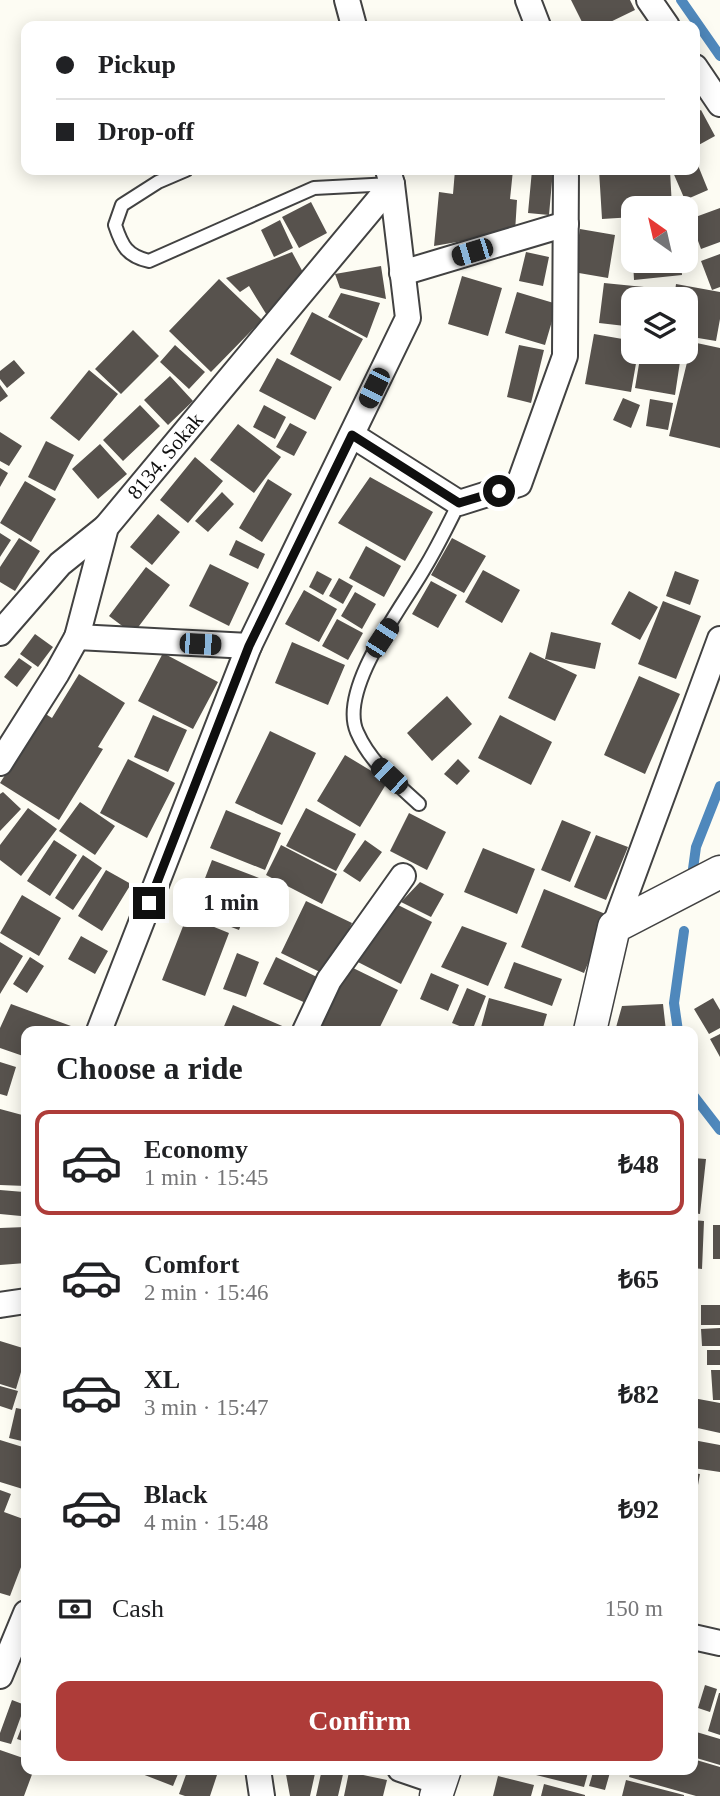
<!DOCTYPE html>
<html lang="en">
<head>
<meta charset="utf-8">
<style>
	body { margin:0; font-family:Georgia,serif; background:#f2f2f2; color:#202124; height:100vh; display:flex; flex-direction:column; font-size:26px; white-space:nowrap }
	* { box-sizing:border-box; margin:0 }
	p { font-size:23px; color:#757577 }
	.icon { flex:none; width:38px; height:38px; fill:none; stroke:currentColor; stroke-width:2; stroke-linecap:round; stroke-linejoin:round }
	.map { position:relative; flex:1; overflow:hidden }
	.panel { position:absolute; left:21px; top:1026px; width:677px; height:749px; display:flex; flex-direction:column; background:#fff; border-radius:14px; box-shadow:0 4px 18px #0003 }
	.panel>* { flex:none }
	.hud { position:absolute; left:21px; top:21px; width:679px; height:154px; border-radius:14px; box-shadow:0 4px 18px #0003; display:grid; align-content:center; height:154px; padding:0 35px; background:#fff }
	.needle { width:46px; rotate:326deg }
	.controls { position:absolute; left:621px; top:196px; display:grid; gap:14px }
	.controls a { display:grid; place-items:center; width:77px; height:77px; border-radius:14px; background:#fff; box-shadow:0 4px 18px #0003; font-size:35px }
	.end { position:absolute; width:32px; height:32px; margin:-16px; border:9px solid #0f0f0f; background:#fff; box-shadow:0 0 0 4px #fff }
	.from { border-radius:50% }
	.bubble { position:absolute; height:49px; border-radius:14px; background:#fff; box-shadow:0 4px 18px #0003; font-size:23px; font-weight:700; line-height:49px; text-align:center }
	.car { position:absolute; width:21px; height:42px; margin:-21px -10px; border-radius:9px; box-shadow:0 0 5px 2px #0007; background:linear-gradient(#222 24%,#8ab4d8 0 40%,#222 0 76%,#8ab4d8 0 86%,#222 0) }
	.hud b { display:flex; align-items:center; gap:24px; height:66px; font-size:26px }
	.hud b+b { border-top:2px solid #e0e0e0 }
	.hud i { width:18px; height:18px; background:#202124 }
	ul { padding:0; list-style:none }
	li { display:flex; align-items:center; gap:21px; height:105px; margin:0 14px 10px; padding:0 21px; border:4px solid transparent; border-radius:14px }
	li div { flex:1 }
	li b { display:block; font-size:26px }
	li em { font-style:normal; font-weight:700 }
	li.on { border-color:#ae3c39 }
	li>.icon { width:63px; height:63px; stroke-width:1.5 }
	h2 { padding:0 35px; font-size:32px; line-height:84px }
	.pay { display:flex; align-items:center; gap:18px; height:77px; padding:0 35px; font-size:26px }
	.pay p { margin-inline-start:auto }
	.action { display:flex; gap:14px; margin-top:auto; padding:14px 35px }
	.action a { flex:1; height:80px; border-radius:14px; background:#ae3c39; color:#fff; font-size:28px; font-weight:700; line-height:80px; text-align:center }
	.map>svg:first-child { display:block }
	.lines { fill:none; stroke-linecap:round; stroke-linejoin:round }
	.stream { stroke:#4f88bc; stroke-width:10 }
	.building { fill:#57524d }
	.service-casing { stroke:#424242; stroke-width:16 }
	.minor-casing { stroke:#424242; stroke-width:28 }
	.tertiary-casing { stroke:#424242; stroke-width:35 }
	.service { stroke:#fff; stroke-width:12 }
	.minor { stroke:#fff; stroke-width:24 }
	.tertiary { stroke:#fff; stroke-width:32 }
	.route { stroke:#0f0f0f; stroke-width:9 }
	.labels { text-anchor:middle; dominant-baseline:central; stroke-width:7; stroke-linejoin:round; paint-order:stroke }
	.street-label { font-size:21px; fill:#0f0f0f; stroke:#fff }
</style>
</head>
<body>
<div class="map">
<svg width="720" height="1796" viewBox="0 0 720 1796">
	<rect width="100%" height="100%" fill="#fdfcf3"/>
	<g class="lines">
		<path class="stream" d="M681,0L720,56
			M693,869L696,847L720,786
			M678,1031L674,1003L684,931
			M693,1095L720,1130"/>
	</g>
	<path class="building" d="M571,0H630L635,10L602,26H584Z
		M701,110L715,136L695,147V113Z
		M695,158L708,190L685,200L672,170H695Z
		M455,170H513L510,199L517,200L515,232L434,246L439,192L453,194Z
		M532,170H553L549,215L528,213Z
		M599,170H670L672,208H634V217L602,219Z
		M311,202L327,233L299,248L282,217Z
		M720,208V242L701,249L690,219Z
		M280,220L293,248L274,257L261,230Z
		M580,229L615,235L608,278L573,272Z
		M292,252L305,276L268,317L249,286L240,292L226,278Z
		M526,252L549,257L543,286L519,281Z
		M720,254V287L712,290L701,261Z
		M633,261H681L682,275L634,280Z
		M381,266L386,299L340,288L335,274Z
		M462,276L502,288L488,336L448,324Z
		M219,279L262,320L211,372L169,331Z
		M604,283L664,289L663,299H634V327L599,323Z
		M676,284L720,292V319L716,341L686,336V299H674Z
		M517,292L557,304L545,345L505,333Z
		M341,293L380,303L367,338L328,317Z
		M312,312L363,339L340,381L290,354Z
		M133,330L159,356L121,394L95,369Z
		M594,334L634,341V352H638L631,392L585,384Z
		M692,342L720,348V448L669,436Z
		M175,345L205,372L189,389L160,362Z
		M519,345L544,350L531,403L507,397Z
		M641,352H658L681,355L675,395L635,388Z
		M277,358L332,387L315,420L259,391Z
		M14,360L25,373L7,388L0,379V371Z
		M89,370L118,394L79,441L50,418Z
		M170,376L193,401L168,425L144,400Z
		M0,385L8,396L0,402Z
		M623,398L640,405L631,428L613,420Z
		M650,399L673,403L668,430L646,426Z
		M140,405L160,426L123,461L103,440Z
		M264,405L286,417L275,439L253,427Z
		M290,423L307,432L294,456L276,447Z
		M238,424L281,457L254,493L210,460Z
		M0,432L22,446L9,466L0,461Z
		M46,441L74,455L55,491L28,477Z
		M100,444L127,474L98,499L72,469Z
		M195,457L223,481L188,523L160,500Z
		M0,468L8,473L0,487Z
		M370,477L433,512L405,561L338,523Z
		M268,479L292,494L262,542L239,528Z
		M25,481L56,499L31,542L0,523Z
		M222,492L234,504L208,532L195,521Z
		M158,514L180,532L152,565L130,547Z
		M0,533L11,540L0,557Z
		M19,538L40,551L15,591L0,582V567Z
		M452,538L486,556L464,593L431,575Z
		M236,540L265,554L258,569L229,555Z
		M366,546L401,566L384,597L349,578Z
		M210,564L249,583L229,626L189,606Z
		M146,567L170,585L133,634L109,616Z
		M483,570L520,590L502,623L465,602Z
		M317,571L332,579L323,595L309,587Z
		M675,571L699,580L690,605L666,596Z
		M339,578L353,586L343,604L329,596Z
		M431,581L457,595L438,628L412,614Z
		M304,590L337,609L319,642L285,624Z
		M629,591L658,607L640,640L611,624Z
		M355,592L376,604L362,629L341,616Z
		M663,601L701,616L676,679L638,664Z
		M337,619L363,633L348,660L322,646Z
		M551,632L601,643L595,669L545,659Z
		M35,634L53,647L38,667L20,654Z
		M292,642L345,665L328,705L275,683Z
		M530,652L577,675L555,721L508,698Z
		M163,653L218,682L193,729L138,701Z
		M19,658L32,667L17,687L4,677Z
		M79,674L125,703L98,747L103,749L59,820L0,783L44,713L52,718Z
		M639,676L680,694L645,774L604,755Z
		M447,696L472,724L432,761L407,733Z
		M153,715L187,730L168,772L134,757Z
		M500,715L552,742L531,785L478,758Z
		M270,731L316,753L282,825L235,803Z
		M345,755L388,781L360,827L317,801Z
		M128,759L175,783L147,838L100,813Z
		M458,759L470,771L457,785L444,774Z
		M3,792L21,809L0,831V794Z
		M80,802L115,826L95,855L59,831Z
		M28,808L57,829L21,876L0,860V845Z
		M306,808L356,834L336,871L286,846Z
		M226,810L281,833L265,870L210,848Z
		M409,813L446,832L427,870L390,851Z
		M562,820L591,832L570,882L541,870Z
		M596,835L628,847L606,900L574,887Z
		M54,840L77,855L50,896L27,881Z
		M365,840L382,852L360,882L343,871Z
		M281,845L337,874L322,904L266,875Z
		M483,848L535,869L517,914L464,892Z
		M83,855L102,868L73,910L55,898Z
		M212,860L259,878L239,930L192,912Z
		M106,870L131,884L102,931L78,916Z
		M420,882L444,894L431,917L401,902Z
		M544,889L608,915L584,973L521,947Z
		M22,895L61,918L39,956L0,933Z
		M306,901L352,923L326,975L281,953Z
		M398,905L432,922L401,984L352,959Z
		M187,916L229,933L205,996L162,980Z
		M462,926L507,943L488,986L441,967Z
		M81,936L108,951L95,974L68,959Z
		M0,942L23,956L0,994Z
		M237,953L259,962L246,997L223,989Z
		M30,957L44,966L27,993L13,984Z
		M276,957L321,979L308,1004L263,984Z
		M514,962L562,979L552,1006L504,988Z
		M351,967L398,990L378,1031H314Z
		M431,973L459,985L448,1011L420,999Z
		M467,988L486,996L472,1031L452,1023Z
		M489,998L547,1014L542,1031H480Z
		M713,998L720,1010V1028L709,1034L694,1009Z
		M11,1004L71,1026L68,1031H26V1057L0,1048V1028Z
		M663,1004L666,1031H615L622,1006Z
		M233,1005L294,1031H222Z
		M720,1034V1057L710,1039Z
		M0,1062L16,1067L7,1096L0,1094Z
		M0,1109L26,1116V1186L0,1185Z
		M693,1158L706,1159L700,1214L693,1213Z
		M0,1190L24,1192L21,1216L0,1214Z
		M693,1220L704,1221L702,1269L693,1268Z
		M713,1225H720V1259H713Z
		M26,1227V1263L0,1265V1228Z
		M701,1305H720V1325H701Z
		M720,1328V1346H702L701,1329Z
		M0,1341L26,1349V1355L16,1389L0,1384Z
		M707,1350H720V1365H707Z
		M25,1370H26V1387L21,1385Z
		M711,1370H720V1400H713Z
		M0,1386L18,1391L12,1410L0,1406Z
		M693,1398L720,1403V1433L693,1427Z
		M16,1408L26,1410V1442L9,1438Z
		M0,1440L26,1448V1490L0,1482Z
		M693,1440L720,1445V1472L693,1468Z
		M693,1473L700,1474L694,1507H693Z
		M0,1490L11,1494L4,1512L26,1520V1554L10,1596L0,1593Z
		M705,1685L717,1689L710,1712L698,1708Z
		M719,1693H720V1735L708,1731Z
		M12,1700L25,1705L11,1744L0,1741V1733Z
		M26,1716V1742L17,1739Z
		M693,1731L720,1739V1765L693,1757Z
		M0,1750L26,1759V1769H34L24,1796H0Z
		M693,1759L720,1767V1796H696L629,1777L631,1769H693Z
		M144,1769H180L173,1786L142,1774Z
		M188,1769H219L210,1796H185L179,1794Z
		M285,1769H316L310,1796H290Z
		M322,1769L344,1770L338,1796H316Z
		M533,1769H589L584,1787L532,1774Z
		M594,1769H611L605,1790L589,1786Z
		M349,1772L387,1780L383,1796H344Z
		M498,1776L534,1785L531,1796H493Z
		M626,1780L684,1795V1796H622Z
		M544,1784L585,1795V1796H541Z"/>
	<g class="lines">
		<defs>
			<path id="service" d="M186,170L158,182L122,205L115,225C122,246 127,256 149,261L314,188L391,184
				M419,804C395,782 370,762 357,732C338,689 403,606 424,569C437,548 448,525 459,503"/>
			<g id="minor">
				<path d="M347,0L354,26"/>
				<path d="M528,0L538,26"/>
				<path d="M649,0L667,26"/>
				<path d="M695,67L720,104"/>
				<path d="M402,273L566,224"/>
				<path d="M352,435L459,503L519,484L565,356L566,170"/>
				<path d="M0,633L60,564L106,527"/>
				<path d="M77,637L249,646"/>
				<path id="s1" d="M0,763L57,673L77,637L106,527L392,184"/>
				<path d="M614,927L720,639"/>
				<path d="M99,1031L249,646L408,318L392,184L388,170"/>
				<path d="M305,1031L329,980L403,876"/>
				<path d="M0,1305L26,1301"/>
				<path d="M693,1637L720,1643"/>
				<path d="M0,1676L26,1613"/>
				<path d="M258,1769L262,1796"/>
				<path d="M400,1769L441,1783"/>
			</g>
			<path id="tertiary" d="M590,1031L614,927L720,872
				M436,1796L445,1769"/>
		</defs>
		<use href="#service" class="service-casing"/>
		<use href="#minor" class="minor-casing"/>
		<use href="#tertiary" class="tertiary-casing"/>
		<use href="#service" class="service"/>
		<use href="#minor" class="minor"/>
		<use href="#tertiary" class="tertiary"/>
	</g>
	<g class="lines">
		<path class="route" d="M149,903L249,646L352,435L459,503L499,491"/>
	</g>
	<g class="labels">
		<g class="street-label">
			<text stroke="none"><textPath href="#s1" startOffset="354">8134. Sokak</textPath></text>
		</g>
	</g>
</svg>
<div class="controls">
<a><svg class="needle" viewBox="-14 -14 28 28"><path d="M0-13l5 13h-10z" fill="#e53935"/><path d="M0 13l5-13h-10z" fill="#757577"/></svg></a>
<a><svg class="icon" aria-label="layers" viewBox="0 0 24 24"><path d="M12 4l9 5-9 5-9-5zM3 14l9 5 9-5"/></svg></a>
</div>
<i class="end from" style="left:499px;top:491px"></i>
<i class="end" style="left:149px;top:903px"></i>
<div class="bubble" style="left:173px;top:878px;width:116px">1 min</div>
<i class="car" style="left:472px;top:252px;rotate:253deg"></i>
<i class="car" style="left:374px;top:388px;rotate:206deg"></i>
<i class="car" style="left:382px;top:638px;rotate:33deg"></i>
<i class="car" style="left:200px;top:644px;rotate:93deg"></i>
<i class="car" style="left:389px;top:776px;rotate:313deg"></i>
<div class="hud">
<b><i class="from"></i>Pickup</b>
<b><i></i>Drop-off</b>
</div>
<section class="panel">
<h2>Choose a ride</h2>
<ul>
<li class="on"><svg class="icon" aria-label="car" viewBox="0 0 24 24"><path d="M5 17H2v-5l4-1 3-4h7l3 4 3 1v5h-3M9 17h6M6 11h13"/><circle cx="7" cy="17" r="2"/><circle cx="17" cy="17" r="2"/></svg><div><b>Economy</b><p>1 min · 15:45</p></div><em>₺48</em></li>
<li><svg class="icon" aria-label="car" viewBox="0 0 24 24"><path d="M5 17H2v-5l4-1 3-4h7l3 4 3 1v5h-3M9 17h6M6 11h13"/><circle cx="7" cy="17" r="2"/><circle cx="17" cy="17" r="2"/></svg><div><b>Comfort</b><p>2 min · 15:46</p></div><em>₺65</em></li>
<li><svg class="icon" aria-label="car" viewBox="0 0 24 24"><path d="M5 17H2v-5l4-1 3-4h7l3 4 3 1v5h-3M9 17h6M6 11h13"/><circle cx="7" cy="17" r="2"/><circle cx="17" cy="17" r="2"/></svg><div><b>XL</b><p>3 min · 15:47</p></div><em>₺82</em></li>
<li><svg class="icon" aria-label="car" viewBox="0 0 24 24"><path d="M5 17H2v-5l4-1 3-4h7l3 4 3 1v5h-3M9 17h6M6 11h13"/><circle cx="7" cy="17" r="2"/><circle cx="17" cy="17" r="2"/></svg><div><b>Black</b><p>4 min · 15:48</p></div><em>₺92</em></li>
</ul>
<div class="pay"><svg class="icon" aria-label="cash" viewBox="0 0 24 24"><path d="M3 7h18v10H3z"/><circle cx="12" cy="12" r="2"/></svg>Cash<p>150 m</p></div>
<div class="action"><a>Confirm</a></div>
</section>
</div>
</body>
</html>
